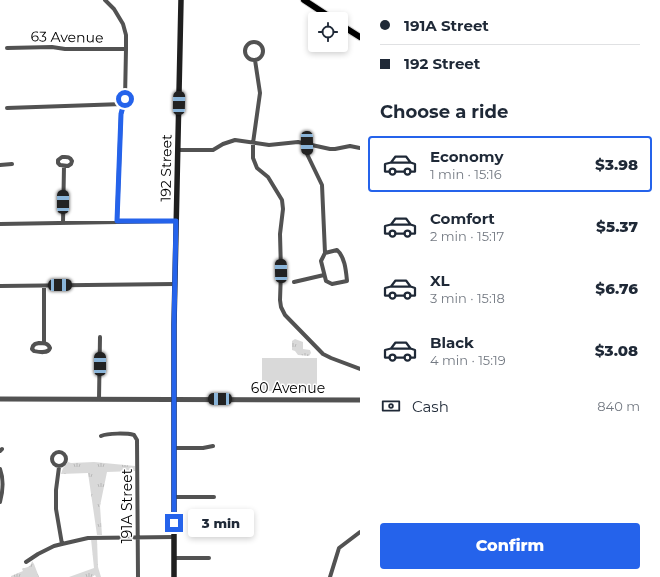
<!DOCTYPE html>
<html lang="en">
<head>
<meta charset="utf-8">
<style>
	body { margin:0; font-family:Montserrat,sans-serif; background:#f6f6f7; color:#1f2937; height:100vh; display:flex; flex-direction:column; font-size:15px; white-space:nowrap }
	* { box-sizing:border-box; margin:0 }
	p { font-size:13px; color:#747a83 }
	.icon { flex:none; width:22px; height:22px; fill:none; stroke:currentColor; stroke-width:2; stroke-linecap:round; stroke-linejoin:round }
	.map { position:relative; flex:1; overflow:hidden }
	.panel { display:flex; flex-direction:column; background:#fff; width:300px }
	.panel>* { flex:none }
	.guide { display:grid; align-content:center; height:88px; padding:0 20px; background:#fff }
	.tools { position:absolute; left:308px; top:12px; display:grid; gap:8px }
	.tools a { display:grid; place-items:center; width:40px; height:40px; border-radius:4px; background:#fff; box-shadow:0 2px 6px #0003; font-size:20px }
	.end { position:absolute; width:18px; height:18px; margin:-9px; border:5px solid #2563eb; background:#fff; box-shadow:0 0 0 2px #fff }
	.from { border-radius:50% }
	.bubble { position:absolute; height:28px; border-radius:4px; background:#fff; box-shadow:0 2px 6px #0003; font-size:13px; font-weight:800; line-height:28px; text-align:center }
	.car { position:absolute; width:12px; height:24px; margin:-12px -6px; border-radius:5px; box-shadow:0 0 3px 1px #0007; background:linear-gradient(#222 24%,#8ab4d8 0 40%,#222 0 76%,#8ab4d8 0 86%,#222 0) }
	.guide b { display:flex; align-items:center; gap:14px; height:38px; font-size:15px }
	.guide b+b { border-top:1px solid #e0e1e3 }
	.guide i { width:10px; height:10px; background:#1f2937 }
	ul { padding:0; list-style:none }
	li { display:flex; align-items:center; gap:12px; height:56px; margin:0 8px 6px; padding:0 12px; border:2px solid transparent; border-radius:4px }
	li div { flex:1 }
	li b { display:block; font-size:15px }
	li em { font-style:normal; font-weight:800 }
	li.active { border-color:#2563eb }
	li>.icon { width:36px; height:36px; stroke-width:1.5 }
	h2 { padding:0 20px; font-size:18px; line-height:48px }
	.pay { display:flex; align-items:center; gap:10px; height:44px; padding:0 20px; font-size:15px }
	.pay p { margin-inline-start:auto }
	.action { display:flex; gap:8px; margin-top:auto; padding:8px 20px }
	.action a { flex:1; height:46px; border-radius:4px; background:#2563eb; color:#fff; font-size:16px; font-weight:800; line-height:46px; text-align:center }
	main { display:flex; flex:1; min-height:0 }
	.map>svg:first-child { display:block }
	.park { fill:url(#park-tufts) }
	.garden { fill:#d9d9d9 }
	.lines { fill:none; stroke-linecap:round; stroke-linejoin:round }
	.primary-casing { stroke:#dbdbdb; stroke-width:8 }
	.minor { stroke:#525252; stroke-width:4 }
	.tertiary { stroke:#525252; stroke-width:5 }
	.secondary { stroke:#1f1f1f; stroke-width:5.5 }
	.primary { stroke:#000; stroke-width:6 }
	.route { stroke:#2563eb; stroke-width:5 }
	.labels { text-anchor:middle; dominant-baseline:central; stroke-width:3; stroke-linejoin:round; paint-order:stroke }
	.street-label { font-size:14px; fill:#000; stroke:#fff }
</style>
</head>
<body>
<main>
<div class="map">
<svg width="360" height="577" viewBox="0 0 360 577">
	<defs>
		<pattern id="park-tufts" width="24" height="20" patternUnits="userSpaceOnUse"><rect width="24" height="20" fill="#d9d9d9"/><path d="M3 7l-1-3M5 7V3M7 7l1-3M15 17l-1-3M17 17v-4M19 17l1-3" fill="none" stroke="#b8b8b8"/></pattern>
	</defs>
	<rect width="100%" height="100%" fill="#fff"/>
	<path class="park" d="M295,339L303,342V349L310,350L311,353L309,356L298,355L295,351L292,350V341Z
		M68,462L71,463L94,462L135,466V471L107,472L100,506L102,535H97L88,473L61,474L63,468Z
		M91,539H97L98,567L101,577H96L95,575L92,577H69L94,568Z
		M32,561L34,564L39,577H11V576L23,571L22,569L23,568C28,568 31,566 32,561Z"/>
	<path class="garden" d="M262,358H317V392L262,391Z"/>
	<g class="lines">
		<defs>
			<path id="primary" d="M304,0L333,19
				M341,25L360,37"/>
		</defs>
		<use href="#primary" class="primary-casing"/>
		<path class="minor" d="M105,0L114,9L123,24L126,35V49L125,99L121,114L117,221
			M245 51a9 9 0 1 1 18 0a9 9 0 1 1-18 0Z
			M7,48L52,47L65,49H126
			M255,60L260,93L253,143V158L257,168L268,177L282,200L283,209L280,234L281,271L280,300L281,307L285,315L323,354L331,358L360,369
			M7,108L123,104
			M307,143V154L322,185L325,253L321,261L326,281L332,284L347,281C346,271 345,257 337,250L325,253
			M178,150H213L223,144L235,140L269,145L298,142L330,149H335L350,146L360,148
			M62,157C66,157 70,156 72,161L71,164L68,166L60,165L58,163V160Z
			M0,165L12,164
			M63,223L64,166
			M0,224L177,221
			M294,282L324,275
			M0,286L175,284
			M39,343C44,343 48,343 50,348C48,354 39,352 34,351L32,349L33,346L35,344Z
			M44,343V286
			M99,399L100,337
			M101,436C108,433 127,433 134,435L137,440L138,577
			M174,448H203L213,446
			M0,451L2,449
			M52 459a7 7 0 1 1 14 0a7 7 0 1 1-14 0Z
			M59,467L56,490V509L62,544
			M0,469C4,480 3,491 0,502
			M174,497H214
			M174,558H209
			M26,562L38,554L54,546L62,544L88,538L174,537
			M330,577L339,548L360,532"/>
		<path class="tertiary" d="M0,399L360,400"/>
		<path class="secondary" d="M174,577V325L181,0"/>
		<use href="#primary" class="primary"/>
	</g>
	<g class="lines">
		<path class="route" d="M125,99L121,114L117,221H176L174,326V523"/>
	</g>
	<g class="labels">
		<g class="street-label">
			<text transform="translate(67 37) rotate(1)">63 Avenue</text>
			<text transform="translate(166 168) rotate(-89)">192 Street</text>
			<text x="288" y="388">60 Avenue</text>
			<text transform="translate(127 506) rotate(-90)">191A Street</text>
		</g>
	</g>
</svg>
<div class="tools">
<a><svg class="icon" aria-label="locate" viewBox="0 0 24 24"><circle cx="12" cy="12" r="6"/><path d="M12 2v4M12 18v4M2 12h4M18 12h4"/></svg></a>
</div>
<i class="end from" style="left:125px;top:99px"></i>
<i class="end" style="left:174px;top:523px"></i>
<div class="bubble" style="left:188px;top:509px;width:66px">3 min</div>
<i class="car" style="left:179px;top:103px;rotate:1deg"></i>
<i class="car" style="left:307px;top:143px;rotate:179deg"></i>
<i class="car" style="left:63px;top:202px;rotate:0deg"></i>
<i class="car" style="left:281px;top:271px;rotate:359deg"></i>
<i class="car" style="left:60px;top:285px;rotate:89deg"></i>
<i class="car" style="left:100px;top:364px;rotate:0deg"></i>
<i class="car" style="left:220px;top:399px;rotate:270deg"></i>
</div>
<section class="panel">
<div class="guide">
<b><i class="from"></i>191A Street</b>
<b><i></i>192 Street</b>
</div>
<h2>Choose a ride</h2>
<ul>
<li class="active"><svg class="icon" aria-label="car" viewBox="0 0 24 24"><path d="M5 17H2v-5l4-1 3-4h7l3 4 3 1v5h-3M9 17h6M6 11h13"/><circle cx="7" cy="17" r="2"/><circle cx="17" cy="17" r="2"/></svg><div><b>Economy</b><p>1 min · 15:16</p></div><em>$3.98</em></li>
<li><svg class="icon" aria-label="car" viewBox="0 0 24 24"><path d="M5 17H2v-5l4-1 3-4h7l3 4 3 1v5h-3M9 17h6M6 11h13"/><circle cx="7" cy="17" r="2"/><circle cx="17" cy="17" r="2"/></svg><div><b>Comfort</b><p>2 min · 15:17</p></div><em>$5.37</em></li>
<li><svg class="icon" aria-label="car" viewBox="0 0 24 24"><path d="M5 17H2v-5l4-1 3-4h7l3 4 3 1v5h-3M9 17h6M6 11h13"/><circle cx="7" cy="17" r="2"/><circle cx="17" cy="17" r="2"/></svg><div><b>XL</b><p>3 min · 15:18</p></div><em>$6.76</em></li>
<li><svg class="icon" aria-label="car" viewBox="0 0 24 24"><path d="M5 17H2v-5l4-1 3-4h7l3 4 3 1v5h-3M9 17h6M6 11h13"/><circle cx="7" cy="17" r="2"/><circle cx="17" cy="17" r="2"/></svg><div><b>Black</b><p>4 min · 15:19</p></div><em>$3.08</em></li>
</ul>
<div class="pay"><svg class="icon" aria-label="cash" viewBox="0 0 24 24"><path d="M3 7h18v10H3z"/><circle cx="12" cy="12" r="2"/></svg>Cash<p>840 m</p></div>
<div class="action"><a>Confirm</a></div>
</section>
</main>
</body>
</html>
